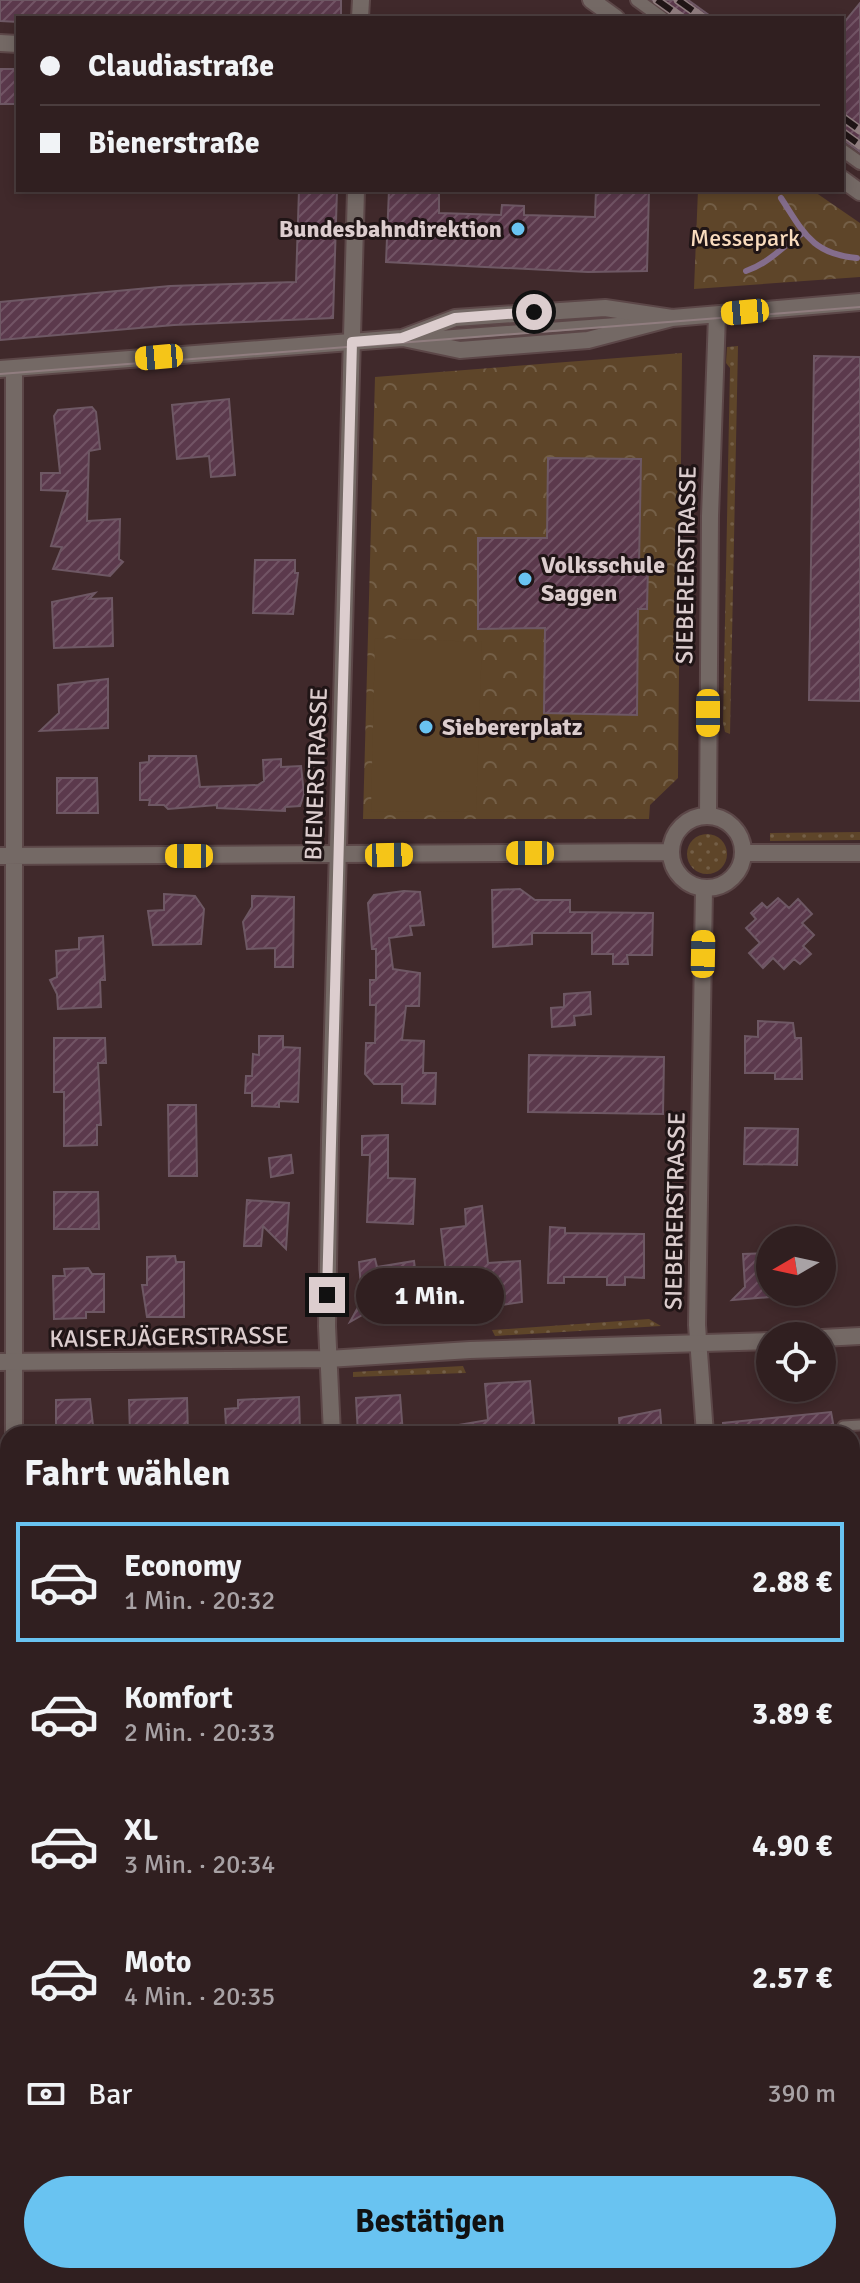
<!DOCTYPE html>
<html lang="de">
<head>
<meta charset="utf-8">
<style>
	body { margin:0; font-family:Signika,sans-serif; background:#3c2c2d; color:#f1f3f6; height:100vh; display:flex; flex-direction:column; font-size:30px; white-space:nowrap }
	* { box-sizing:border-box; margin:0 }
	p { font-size:26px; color:#a8a2a5 }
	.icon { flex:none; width:44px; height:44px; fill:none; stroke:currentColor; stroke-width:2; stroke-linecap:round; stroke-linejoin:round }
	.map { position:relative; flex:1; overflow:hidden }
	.drawer { position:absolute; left:0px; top:1426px; width:860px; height:858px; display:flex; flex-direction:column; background:#301f20; border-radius:24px 24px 0 0; box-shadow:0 4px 12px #0003,0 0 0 2px #4b3d3e }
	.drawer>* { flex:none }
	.guide { position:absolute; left:16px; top:16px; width:828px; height:176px; border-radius:0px; box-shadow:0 4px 12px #0003,0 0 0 2px #4b3d3e; display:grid; align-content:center; height:176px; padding:0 24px; background:#301f20 }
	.needle { width:52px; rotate:261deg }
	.tools { position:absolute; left:756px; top:1226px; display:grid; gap:16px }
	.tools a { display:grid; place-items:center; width:80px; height:80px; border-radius:50%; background:#301f20; box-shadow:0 4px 12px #0003,0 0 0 2px #4b3d3e; font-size:40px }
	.end { position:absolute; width:36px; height:36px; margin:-18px; border:10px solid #dccdce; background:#111; box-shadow:0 0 0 4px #111 }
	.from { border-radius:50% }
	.bubble { position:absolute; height:56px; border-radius:28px; background:#301f20; box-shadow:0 4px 12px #0003,0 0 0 2px #4b3d3e; font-size:26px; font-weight:700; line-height:56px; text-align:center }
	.car { position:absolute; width:24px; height:48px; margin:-24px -12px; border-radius:10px; box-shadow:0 0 6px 2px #0007; background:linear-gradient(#f5c518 24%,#345 0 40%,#f5c518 0 76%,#345 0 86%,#f5c518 0) }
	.guide b { display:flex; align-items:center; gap:28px; height:76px; font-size:30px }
	.guide b+b { border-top:2px solid #4b3d3e }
	.guide i { width:20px; height:20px; background:#f1f3f6 }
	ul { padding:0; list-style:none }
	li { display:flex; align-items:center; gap:24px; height:120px; margin:0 16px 12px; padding:0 8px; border:4px solid transparent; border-radius:0px }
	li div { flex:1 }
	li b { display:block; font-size:30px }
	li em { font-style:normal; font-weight:700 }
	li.active { border-color:#69c3f1 }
	li>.icon { width:72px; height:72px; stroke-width:1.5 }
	h2 { padding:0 24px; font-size:36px; line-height:96px }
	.pay { display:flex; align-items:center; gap:20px; height:88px; padding:0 24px; font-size:30px }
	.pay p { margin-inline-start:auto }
	.button { display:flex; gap:16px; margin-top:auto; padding:16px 24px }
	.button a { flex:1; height:92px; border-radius:48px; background:#69c3f1; color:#111; font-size:32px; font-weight:700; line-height:92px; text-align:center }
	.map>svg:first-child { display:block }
	.grass { fill:url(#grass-dots) }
	.forest { fill:url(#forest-crowns); fill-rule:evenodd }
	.garden { fill:#5e4529 }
	.water { fill:url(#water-waves) }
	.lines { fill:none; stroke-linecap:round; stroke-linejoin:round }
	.stream { stroke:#846d8c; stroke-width:6 }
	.building { fill:url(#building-hatch); stroke:#6e5864; stroke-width:2 }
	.service-casing { stroke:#5c4748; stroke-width:13 }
	.pedestrian-casing { stroke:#5c4748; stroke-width:16 }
	.minor-casing { stroke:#5c4748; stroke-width:20 }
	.tertiary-casing { stroke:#5c4748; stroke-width:20 }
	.primary-casing { stroke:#5c4748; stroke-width:24 }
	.service { stroke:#746965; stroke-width:9 }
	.pedestrian { stroke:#746965; stroke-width:12 }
	.minor { stroke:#746965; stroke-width:16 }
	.tertiary { stroke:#746965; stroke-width:16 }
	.primary { stroke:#b8a199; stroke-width:20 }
	.tram { stroke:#907d7f; stroke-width:2 }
	.rail-casing { stroke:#907d7f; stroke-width:9 }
	.rail { stroke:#201516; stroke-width:6; stroke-dasharray:18; stroke-linecap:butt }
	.route { stroke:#dccdce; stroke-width:10 }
	.poi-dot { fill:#69c3f1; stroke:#201516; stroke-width:3 }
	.labels { text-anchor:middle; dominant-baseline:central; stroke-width:6; stroke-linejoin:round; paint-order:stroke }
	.poi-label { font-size:24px; font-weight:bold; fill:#dccdce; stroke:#201516; text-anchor:start }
	.park-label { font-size:24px; fill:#f9dcbe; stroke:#201516 }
	.street-label { font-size:24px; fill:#dccdce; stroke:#201516 }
</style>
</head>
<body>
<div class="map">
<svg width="860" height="2283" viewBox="0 0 860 2283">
	<defs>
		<pattern id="grass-dots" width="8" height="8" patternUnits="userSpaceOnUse" patternTransform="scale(2)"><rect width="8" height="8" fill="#5e4529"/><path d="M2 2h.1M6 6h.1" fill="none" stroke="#745f47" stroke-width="1.8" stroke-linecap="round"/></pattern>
		<pattern id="forest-crowns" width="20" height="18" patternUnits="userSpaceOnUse" patternTransform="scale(2)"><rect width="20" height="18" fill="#5e4529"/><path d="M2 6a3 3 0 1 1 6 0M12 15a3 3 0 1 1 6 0" fill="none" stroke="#745f47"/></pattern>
		<pattern id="water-waves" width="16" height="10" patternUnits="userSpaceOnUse" patternTransform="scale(2)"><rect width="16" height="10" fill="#846d8c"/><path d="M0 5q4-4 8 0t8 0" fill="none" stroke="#6a5a6d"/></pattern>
		<pattern id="building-hatch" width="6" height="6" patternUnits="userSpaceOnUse" patternTransform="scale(2)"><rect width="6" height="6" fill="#5b394c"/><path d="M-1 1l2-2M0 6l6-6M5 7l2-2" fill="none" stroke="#725465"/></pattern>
	</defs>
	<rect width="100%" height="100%" fill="#40292b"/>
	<path class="grass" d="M738,346L730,734L725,732L723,723L730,368L726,363L727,347Z
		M860,832V840L770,841V833Z
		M687 854a20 20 0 1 1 40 0a20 20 0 1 1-40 0Z
		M649,1319L661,1326L495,1336L492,1330Z
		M463,1366L466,1373L353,1377V1372Z"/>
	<path class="forest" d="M698,190H812L860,223V277L694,289Z
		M682,353L678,778L650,805L649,819H363L375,377ZM548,458L641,459L639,566L648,567L647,609H638L637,619L636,714L544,713L545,629L478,628V539L547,538Z
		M852,1649H860V2283H838L822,2276H852Z"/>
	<path class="garden" d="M375,638L482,642L476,811L371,812Z"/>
	<path class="water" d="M0,2173L8,2175V2276H328L353,2283H0Z"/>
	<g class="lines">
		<path class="stream" d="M781,198C804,233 812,254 857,258
			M746,271C770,263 782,246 803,233"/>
	</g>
	<path class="building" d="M0,0H341V18H18V22L0,21Z
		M652,0H688L713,18H673Z
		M860,3V152L842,139V25Z
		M0,69H18L16,104H0Z
		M299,190H337L333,318L174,325L0,340V302L170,286L296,282Z
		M389,190H439V213L501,215L502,205L524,206V215L595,217L596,190H649L647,271L588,272L386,262Z
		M814,356L860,357V701L809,700Z
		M229,399L235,475L211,477L209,456L177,459L172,405Z
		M92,407L96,412L100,449L89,451L87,521L120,519L119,559L123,562L110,576L53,569L62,547L51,546L68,491L41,490V473H60L54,416L58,410Z
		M548,458L641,459L639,566H648L647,609H638L637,715L544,713L545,628L478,629V538H547Z
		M255,560H295V573H298L293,614L253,613Z
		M95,593L89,599L112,598L113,646L54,648L52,602Z
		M108,679V728L40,731L59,713L58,685Z
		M149,756H196L200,787L258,785L264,781L263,760L281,759V767L301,766L304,794L300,806L285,807V811L217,808V805L168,809L164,805H149L150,800H140V763L149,762Z
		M57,778H97L98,813H57Z
		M520,889L535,900H570V912L653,913L652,955H627L628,964H613V954H592V933H532V944L493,947L492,890Z
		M404,891L420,892L424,925L410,926L412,935L389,938L393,969L420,973L419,1006H406L402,1040L424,1041L423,1073H436L435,1104L402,1103V1084H374L365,1074L366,1043H375L376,1005H370V980H376V949H372L368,903L374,895Z
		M164,894L195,896L204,909L201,944L153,945L148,911L164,910Z
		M252,896L294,897L293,967H275V948L247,949L243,922L252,907Z
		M778,898L789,908L798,899L812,914L802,923L814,935L803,946L811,954L800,964L794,959L784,969L773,958L763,968L749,953L760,943L746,928L756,919L751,913L762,903L767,908Z
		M103,936L105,980H100L101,1007L58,1009L57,994L50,980L57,977L56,951L79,949V938Z
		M590,992L591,1014L574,1016L575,1025L552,1027L551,1008L564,1007V994Z
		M758,1021L793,1023L795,1038H801L802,1079H775V1073H745V1036L758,1037Z
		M259,1036H283V1047L300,1048L298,1102L279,1101V1107L252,1106V1093H245L246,1076H252L253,1054L259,1055Z
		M54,1038H105L106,1063H98L101,1125H97V1145L64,1146V1092H54Z
		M529,1055L664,1057L663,1114L528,1112Z
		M168,1105H196L197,1176H169Z
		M745,1128L798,1129L797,1165L744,1164Z
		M388,1135V1178L415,1179L413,1224L367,1222L370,1155H362V1136Z
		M291,1155L293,1173L271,1177L269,1158Z
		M54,1192H98L99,1229H54Z
		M247,1200L289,1203L286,1249L263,1226L261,1246H244Z
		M482,1206L488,1263L520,1261L522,1302L488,1307L487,1290L478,1291L476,1271L446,1273L441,1229L466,1226L465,1209Z
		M550,1227L565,1228V1233L644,1234V1278L625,1277V1285H607V1277H564V1283H548Z
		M770,1253V1297L732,1300L745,1287L743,1254Z
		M175,1256L176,1262H184V1317H147L142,1285H147V1257Z
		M375,1259L377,1267L414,1261L420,1308L373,1309L350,1322L362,1300L359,1262Z
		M88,1268L92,1274H104V1312H86V1318L54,1319L53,1276H65L64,1269Z
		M530,1381L535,1434H459L458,1425L488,1420L485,1384Z
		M400,1395L403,1434H358L356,1398Z
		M299,1397L300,1434H231L230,1426H226L225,1409L238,1408V1400Z
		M187,1398L188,1434H130L129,1400Z
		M90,1399L94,1434H56V1400Z
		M660,1410L662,1434H620L619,1418Z
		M831,1412L835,1434H723V1423Z"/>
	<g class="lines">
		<defs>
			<path id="service" d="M420,337L637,321
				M843,1426L860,1425"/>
			<path id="pedestrian" d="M637,0L662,18
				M842,150L860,163"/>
			<path id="minor" d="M591,0L616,18
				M0,43L18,44
				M842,179L860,192
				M403,338L460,350L588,340L672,318L860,302
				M14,368V1434
				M0,369L402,338L455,318L605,308L672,318
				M671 852a36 36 0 1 1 72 0a36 36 0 1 1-72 0Z
				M708,816L710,516L717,315
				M743,853H860
				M0,856L670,852
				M704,889L697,1325L705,1434
				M0,1976L8,1971
				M774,2276L775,2283"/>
			<path id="tertiary" d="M360,18L361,0
				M822,1338L860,1336
				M0,1362L328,1359L470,1350L770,1341
				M332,1434L327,1326L330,1141L356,190"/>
			<path id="primary" d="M0,2020L8,2024
				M0,2042L8,2046
				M554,2276L573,2283"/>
		</defs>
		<use href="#service" class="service-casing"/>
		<use href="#pedestrian" class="pedestrian-casing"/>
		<use href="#minor" class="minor-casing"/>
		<use href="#tertiary" class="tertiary-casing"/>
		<use href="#primary" class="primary-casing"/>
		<use href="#service" class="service"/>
		<use href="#pedestrian" class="pedestrian"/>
		<use href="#minor" class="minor"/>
		<use href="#tertiary" class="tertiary"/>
		<use href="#primary" class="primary"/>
		<path class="tram" d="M0,374L860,307"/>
		<defs>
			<path id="rail" d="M657,0L682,18
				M678,0L703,18
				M842,117L860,130
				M842,132L860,145
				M0,2159H8"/>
		</defs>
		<use href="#rail" class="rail-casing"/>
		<use href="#rail" class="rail"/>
	</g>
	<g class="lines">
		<path class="route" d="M327,1295L352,342L402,338L455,318L534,312"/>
	</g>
	<g class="poi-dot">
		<circle cx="518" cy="229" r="8"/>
		<circle cx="525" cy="579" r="8"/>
		<circle cx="426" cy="727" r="8"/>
	</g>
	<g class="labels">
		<g class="poi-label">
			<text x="502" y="229" text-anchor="end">Bundesbahndirektion</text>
			<text x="541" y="565">Volksschule<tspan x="541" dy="28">Saggen</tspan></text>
			<text x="442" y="727">Siebererplatz</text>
		</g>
		<g class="park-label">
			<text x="745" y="238">Messepark</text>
		</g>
		<g class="street-label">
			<text transform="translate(686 565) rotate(-89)">SIEBERERSTRASSE</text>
			<text transform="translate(316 774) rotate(-88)">BIENERSTRASSE</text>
			<text transform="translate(675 1211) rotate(-89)">SIEBERERSTRASSE</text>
			<text transform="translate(169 1337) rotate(-1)">KAISERJÄGERSTRASSE</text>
		</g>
	</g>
</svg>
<div class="tools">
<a><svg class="needle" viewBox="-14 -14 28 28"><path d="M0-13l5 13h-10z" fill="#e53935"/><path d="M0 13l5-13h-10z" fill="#a8a2a5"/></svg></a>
<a><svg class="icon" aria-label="locate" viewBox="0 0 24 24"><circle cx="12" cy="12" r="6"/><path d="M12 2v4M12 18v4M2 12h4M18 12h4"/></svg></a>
</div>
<i class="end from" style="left:534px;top:312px"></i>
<i class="end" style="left:327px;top:1295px"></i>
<div class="bubble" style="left:356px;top:1268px;width:148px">1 Min.</div>
<i class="car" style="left:745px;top:312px;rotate:265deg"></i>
<i class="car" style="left:159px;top:357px;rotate:265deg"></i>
<i class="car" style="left:708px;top:713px;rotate:180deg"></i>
<i class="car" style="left:530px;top:853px;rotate:270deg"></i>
<i class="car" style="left:389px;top:855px;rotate:89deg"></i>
<i class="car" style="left:189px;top:856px;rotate:270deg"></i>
<i class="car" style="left:703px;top:954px;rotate:1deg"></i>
<div class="guide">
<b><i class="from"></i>Claudiastraße</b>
<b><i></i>Bienerstraße</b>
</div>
<section class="drawer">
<h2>Fahrt wählen</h2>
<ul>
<li class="active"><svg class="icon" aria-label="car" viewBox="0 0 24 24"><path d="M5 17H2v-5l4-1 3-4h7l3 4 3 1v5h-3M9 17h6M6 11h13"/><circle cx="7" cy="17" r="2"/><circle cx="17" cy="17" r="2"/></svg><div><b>Economy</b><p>1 Min. · 20:32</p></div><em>2.88 €</em></li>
<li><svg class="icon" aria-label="car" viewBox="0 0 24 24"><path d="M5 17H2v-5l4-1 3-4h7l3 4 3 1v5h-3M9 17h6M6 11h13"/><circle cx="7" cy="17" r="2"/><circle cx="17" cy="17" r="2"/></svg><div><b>Komfort</b><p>2 Min. · 20:33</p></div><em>3.89 €</em></li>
<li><svg class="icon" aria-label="car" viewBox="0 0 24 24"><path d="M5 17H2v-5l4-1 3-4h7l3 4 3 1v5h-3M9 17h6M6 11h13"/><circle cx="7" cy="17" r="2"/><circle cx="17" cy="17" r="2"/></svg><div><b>XL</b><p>3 Min. · 20:34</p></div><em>4.90 €</em></li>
<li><svg class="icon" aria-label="car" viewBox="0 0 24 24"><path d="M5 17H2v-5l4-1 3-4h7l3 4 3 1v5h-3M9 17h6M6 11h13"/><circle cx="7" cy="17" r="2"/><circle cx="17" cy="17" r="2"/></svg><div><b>Moto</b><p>4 Min. · 20:35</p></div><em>2.57 €</em></li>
</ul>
<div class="pay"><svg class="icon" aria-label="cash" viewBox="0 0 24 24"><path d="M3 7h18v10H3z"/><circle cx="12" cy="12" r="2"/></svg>Bar<p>390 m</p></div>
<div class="button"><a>Bestätigen</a></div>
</section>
</div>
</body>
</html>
